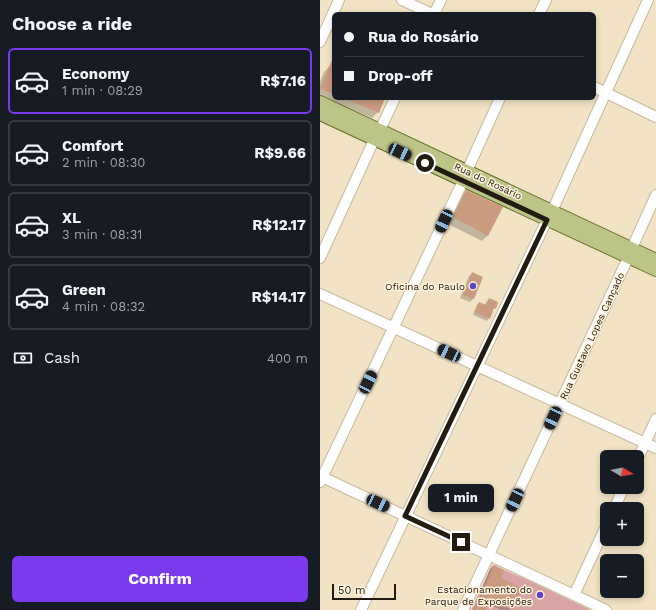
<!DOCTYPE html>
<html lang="en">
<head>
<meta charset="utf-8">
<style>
	body { margin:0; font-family:"Work Sans",sans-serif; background:#242831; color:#f1f3f6; height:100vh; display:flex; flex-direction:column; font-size:15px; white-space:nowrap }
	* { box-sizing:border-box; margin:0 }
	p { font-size:13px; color:#9ea1a6 }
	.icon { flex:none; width:22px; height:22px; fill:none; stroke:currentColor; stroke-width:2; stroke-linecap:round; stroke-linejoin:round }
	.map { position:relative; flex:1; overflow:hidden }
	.drawer { display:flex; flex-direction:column; background:#171b24; width:320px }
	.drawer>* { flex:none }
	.banner { position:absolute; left:12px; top:12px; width:264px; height:88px; border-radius:6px; box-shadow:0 2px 6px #0003; display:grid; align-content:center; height:88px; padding:0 12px; background:#171b24 }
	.needle { width:26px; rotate:100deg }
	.buttons { position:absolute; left:280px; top:450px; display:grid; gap:8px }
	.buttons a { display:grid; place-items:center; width:44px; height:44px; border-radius:6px; background:#171b24; box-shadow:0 2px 6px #0003; font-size:20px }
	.scale { position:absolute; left:12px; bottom:10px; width:64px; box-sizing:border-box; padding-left:4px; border:2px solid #211b10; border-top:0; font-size:11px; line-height:14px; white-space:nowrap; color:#211b10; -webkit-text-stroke:3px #fdf1d9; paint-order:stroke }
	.end { position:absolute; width:18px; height:18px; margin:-9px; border:5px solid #211b10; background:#fff; box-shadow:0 0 0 2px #fff }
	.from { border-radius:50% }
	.bubble { position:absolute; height:28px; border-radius:6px; background:#171b24; box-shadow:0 2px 6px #0003; font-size:13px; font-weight:700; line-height:28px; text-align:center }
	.car { position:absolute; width:12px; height:24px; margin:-12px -6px; border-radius:5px; box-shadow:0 0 3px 1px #0007; background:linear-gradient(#222 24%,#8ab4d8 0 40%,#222 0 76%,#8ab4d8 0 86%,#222 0) }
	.banner b { display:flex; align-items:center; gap:14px; height:38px; font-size:15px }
	.banner b+b { border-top:1px solid #363941 }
	.banner i { width:10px; height:10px; background:#f1f3f6 }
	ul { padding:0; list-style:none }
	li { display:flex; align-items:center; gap:12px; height:66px; margin:0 8px 6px; padding:0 4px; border:2px solid #363941; border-radius:6px }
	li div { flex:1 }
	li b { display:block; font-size:15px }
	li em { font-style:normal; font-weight:700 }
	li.selected { border-color:#7c3aed }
	li>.icon { width:36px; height:36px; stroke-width:1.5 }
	h2 { padding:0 12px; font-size:18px; line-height:48px }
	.pay { display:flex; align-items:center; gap:10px; height:44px; padding:0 12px; font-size:15px }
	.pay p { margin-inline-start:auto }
	.action { display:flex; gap:8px; margin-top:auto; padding:8px 12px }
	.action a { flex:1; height:46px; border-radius:6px; background:#7c3aed; color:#fff; font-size:16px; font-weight:700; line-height:46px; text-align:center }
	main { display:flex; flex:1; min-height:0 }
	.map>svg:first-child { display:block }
	.green { fill:#d8a4a3 }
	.shadow { fill:#0003 }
	.building { fill:#cb9b7f }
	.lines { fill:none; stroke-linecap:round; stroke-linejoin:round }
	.minor-casing { stroke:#c7b99c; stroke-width:12 }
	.major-casing { stroke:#686f2b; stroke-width:14 }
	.minor { stroke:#fff; stroke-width:10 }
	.major { stroke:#bcc488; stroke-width:12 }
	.route { stroke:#211b10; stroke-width:5 }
	.poi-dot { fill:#5b47c0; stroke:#fdf1d9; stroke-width:1.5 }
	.labels { text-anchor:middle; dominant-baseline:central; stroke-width:3; stroke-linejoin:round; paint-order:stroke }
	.street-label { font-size:10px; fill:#211b10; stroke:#fdf1d9 }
	.poi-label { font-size:10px; fill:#211b10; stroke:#fdf1d9; text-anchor:end }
</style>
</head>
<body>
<main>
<section class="drawer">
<h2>Choose a ride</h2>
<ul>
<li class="selected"><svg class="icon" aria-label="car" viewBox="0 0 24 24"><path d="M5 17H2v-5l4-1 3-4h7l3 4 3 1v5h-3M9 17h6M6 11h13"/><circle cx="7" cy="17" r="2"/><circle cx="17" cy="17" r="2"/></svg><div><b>Economy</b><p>1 min · 08:29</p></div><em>R$7.16</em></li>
<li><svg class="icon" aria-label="car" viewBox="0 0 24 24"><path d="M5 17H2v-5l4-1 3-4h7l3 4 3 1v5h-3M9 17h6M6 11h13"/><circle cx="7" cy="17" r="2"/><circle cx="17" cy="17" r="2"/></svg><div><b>Comfort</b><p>2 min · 08:30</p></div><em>R$9.66</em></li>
<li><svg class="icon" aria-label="car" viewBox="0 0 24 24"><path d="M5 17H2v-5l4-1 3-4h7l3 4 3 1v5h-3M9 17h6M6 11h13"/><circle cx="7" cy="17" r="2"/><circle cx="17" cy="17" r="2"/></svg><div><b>XL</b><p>3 min · 08:31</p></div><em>R$12.17</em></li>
<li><svg class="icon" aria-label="car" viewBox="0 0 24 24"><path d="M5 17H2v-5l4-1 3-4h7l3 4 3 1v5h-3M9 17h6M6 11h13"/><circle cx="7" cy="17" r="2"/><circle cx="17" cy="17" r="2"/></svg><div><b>Green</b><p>4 min · 08:32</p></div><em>R$14.17</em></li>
</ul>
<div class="pay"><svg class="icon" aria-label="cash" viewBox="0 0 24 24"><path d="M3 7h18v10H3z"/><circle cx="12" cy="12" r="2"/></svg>Cash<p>400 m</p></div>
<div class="action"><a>Confirm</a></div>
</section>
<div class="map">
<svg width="336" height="610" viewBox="0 0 336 610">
	<rect width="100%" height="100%" fill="#f2e3c5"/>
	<path class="green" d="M172,565L208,580L271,610H151Z"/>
	<path class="shadow" d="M10,66L14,68V98H64L58,112L52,118L0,96V82L4,72Z
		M146,191L168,235L162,241L128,224L140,197Z
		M152,273L162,277L153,299L150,302L140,298L149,276Z
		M169,299L175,308L172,310L169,318L167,321L153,315L157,305L159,303L165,305L166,302Z
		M174,566L192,609L182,610L168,604L165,610H153L161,594L160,593L170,569Z"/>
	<path class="building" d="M14,55V94L0,89Z
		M23,98H65L59,113Z
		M146,190L183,207L168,236L133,217Z
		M152,272L163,277L154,299L143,295Z
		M169,298L178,302L176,309L174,308L170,319L154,312L159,302L166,305Z
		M174,565L184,570L181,578L202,588L193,610L171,600L166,610H154L164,590H163Z"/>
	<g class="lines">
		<defs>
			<path id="minor" d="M82,0L112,14
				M114,14L121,0
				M219,14L226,0
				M0,42L19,0
				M274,87L336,117
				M60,130L75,98
				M147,171L180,98
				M232,211L328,0
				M312,248L336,195
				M0,258L54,140
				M0,294L336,448
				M317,460L336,419
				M0,476L286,610
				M0,482L143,181
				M294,509L304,487
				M254,595L287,524
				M41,610L227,220
				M143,610L308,258"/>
			<path id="major" d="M0,102L336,260
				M0,114L336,270"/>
		</defs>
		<use href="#minor" class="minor-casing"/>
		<use href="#major" class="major-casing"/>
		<use href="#minor" class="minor"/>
		<use href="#major" class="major"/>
	</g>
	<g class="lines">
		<path class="route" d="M105,163L227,220L85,516L141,542"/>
	</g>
	<g class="poi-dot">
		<circle cx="153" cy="286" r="4"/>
		<circle cx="220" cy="595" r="4"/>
	</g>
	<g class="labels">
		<g class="street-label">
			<text transform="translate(168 181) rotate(25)">Rua do Rosário</text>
			<text transform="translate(272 336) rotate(-65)">Rua Gustavo Lopes Cançado</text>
		</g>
		<g class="poi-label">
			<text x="145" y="286">Oficina do Paulo</text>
			<text x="212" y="589">Estacionamento do<tspan x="212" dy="12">Parque de Exposições</tspan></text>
		</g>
	</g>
</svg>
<div class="buttons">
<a><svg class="needle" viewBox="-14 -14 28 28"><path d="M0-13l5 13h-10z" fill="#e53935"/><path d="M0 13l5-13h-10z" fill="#9ea1a6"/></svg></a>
<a>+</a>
<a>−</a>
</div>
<div class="scale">50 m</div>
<i class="end from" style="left:105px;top:163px"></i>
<i class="end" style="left:141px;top:542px"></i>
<div class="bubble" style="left:108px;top:484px;width:66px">1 min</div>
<i class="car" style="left:80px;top:152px;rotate:115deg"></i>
<i class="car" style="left:124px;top:221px;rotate:205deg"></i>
<i class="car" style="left:129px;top:353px;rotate:295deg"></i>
<i class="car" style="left:48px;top:382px;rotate:26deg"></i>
<i class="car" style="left:233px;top:418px;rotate:205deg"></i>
<i class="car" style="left:195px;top:500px;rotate:205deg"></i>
<i class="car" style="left:58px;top:503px;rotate:115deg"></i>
<div class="banner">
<b><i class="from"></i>Rua do Rosário</b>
<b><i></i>Drop-off</b>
</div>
</div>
</main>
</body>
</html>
